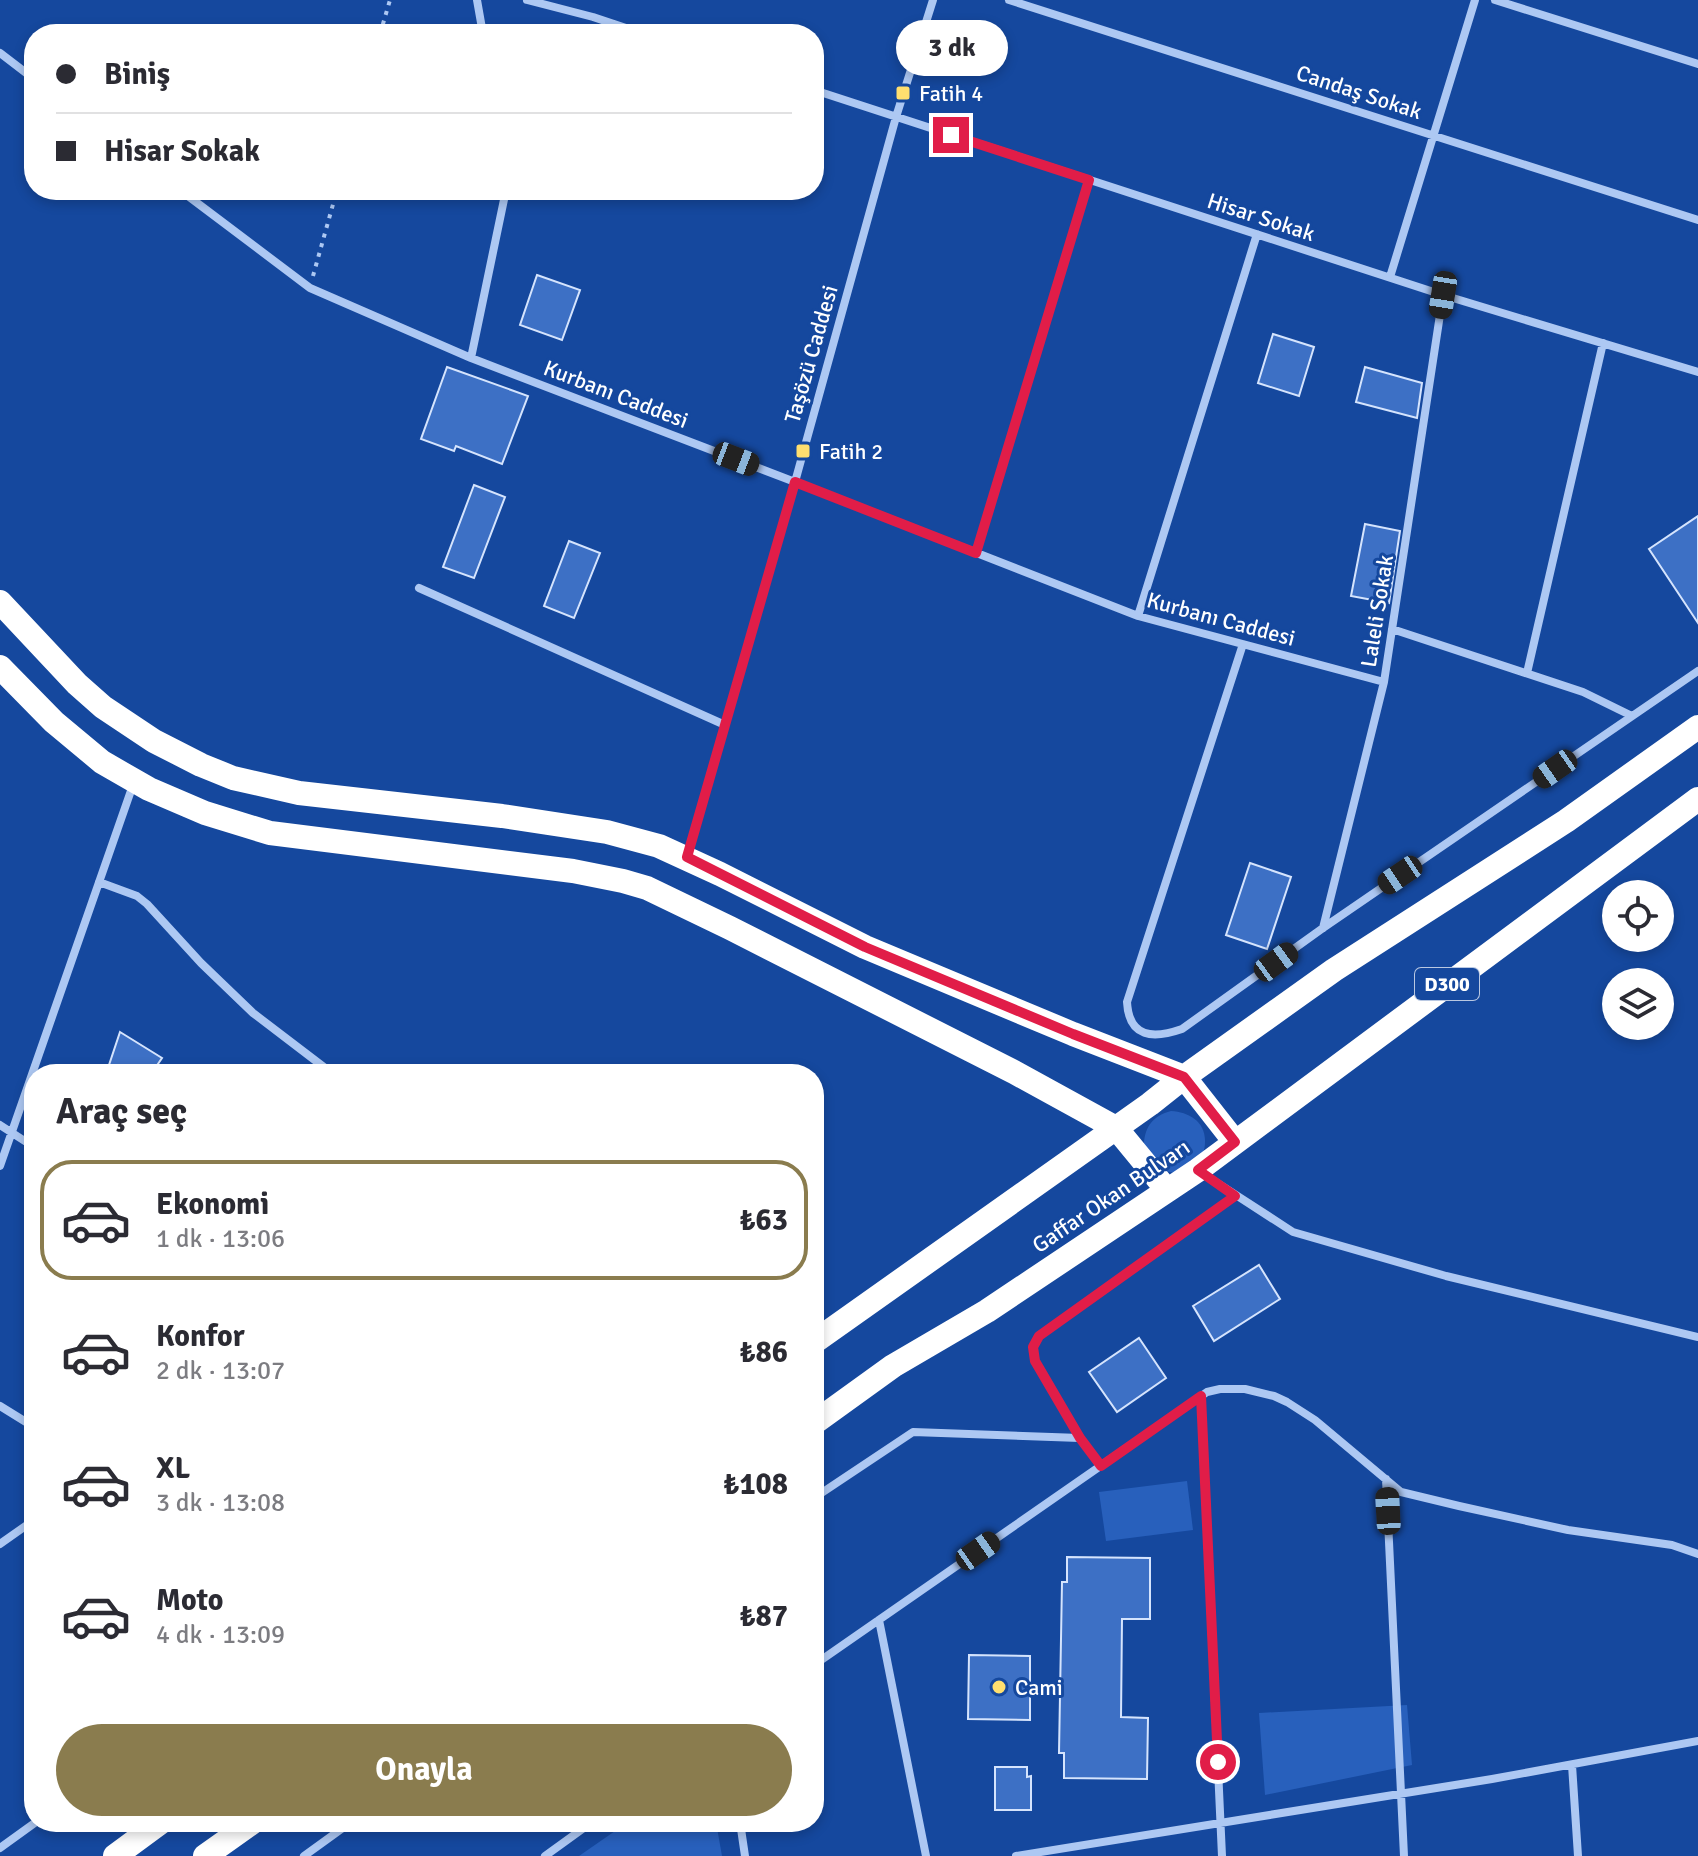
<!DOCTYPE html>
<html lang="tr">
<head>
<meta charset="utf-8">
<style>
	body { margin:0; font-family:Signika,sans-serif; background:#f2f2f3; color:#2b2b33; height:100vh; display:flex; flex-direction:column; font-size:30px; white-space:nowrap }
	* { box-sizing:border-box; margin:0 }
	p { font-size:26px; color:#7c7c81 }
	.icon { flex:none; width:44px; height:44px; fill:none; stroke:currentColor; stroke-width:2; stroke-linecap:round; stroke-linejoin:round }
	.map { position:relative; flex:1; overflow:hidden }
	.side { position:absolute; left:24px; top:1064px; width:800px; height:768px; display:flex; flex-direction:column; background:#fff; border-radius:32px; box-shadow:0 4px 12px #0003 }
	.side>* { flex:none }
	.hud { position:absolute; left:24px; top:24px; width:800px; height:176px; border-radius:32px; box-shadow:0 4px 12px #0003; display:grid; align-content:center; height:176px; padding:0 32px; background:#fff }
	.fabs { position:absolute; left:1602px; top:880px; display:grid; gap:16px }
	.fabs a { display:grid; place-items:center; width:72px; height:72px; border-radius:50%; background:#fff; box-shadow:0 4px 12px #0003; font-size:40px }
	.end { position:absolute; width:36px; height:36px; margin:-18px; border:10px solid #e11d48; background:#fff; box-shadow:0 0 0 4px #fff }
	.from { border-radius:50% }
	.bubble { position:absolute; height:56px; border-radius:28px; background:#fff; box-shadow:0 4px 12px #0003; font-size:26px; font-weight:800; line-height:56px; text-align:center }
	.car { position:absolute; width:24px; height:48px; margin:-24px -12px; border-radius:10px; box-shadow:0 0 6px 2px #0007; background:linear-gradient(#222 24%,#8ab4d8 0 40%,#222 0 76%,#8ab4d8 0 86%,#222 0) }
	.hud b { display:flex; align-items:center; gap:28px; height:76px; font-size:30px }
	.hud b+b { border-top:2px solid #e1e1e2 }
	.hud i { width:20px; height:20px; background:#2b2b33 }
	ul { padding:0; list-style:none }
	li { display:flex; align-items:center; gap:24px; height:120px; margin:0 16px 12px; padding:0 16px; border:4px solid transparent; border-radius:32px }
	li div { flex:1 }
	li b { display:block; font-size:30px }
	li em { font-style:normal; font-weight:800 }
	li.on { border-color:#8a7c4e }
	li>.icon { width:72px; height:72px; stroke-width:1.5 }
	h2 { padding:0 32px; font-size:36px; line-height:96px }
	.action { display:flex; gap:16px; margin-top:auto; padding:16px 32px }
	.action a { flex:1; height:92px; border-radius:48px; background:#8a7c4e; color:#fff; font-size:32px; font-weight:800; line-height:92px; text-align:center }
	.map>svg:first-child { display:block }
	.green { fill:#2860bc }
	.building { fill:#3d70c5; stroke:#d5e4fd; stroke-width:2 }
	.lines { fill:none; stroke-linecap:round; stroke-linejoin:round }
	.path { stroke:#adc8f3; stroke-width:4; stroke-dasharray:4 6; stroke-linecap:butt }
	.street { stroke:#adc8f3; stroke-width:8 }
	.highway { stroke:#fff; stroke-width:24 }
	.route { stroke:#e11d48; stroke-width:10 }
	.poi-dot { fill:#ffdf6f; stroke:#15489e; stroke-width:3 }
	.labels { text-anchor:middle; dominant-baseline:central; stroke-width:6; stroke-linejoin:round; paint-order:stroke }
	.shield { fill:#15489e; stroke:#b9c8e2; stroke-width:2 }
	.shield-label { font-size:20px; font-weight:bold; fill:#fff }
	.street-label { font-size:22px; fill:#fff; stroke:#15489e }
	.poi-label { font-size:22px; fill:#fff; stroke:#15489e; text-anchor:start }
</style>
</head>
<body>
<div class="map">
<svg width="1698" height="1856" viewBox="0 0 1698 1856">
	<rect width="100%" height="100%" fill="#15489e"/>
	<path class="green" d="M1171,1111C1189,1112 1206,1122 1205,1142C1205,1146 1204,1152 1202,1155C1197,1162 1183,1168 1175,1173L1165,1171L1144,1144C1145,1126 1153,1116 1171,1111Z
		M1187,1481L1193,1530L1106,1541L1099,1492Z
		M1407,1705L1412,1765L1265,1795L1259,1713Z
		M628,1822H716L722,1856H579Z"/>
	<path class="building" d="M537,275L580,290L562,340L520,325Z
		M1273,334L1314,347L1299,396L1258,383Z
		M447,367L528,396L502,464L456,446L454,451L421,439Z
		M1365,367L1422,383L1417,418L1356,402Z
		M474,485L505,497L474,578L443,567Z
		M1698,516V623L1649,549Z
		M1365,524L1400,531L1389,603L1351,596Z
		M569,541L600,553L574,618L544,606Z
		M1250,863L1291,877L1267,949L1226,935Z
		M120,1032L162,1058L151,1074H106Z
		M1259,1265L1280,1299L1214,1341L1193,1306Z
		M1139,1338L1166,1378L1117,1412L1089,1372Z
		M1067,1557L1150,1558V1619H1122L1121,1717L1148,1718L1147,1779L1064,1778V1753H1059L1062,1582H1067Z
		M969,1655L1030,1656V1720L968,1719Z
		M995,1767H1027V1777L1031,1776V1810H995Z"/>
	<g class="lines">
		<path class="path" d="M380,34L390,0
			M313,276L337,190"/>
		<path class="street" d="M477,0L483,34
			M527,0L593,17L644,34
			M1009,0L1698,220
			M1495,0L1698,64
			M0,53L34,79
			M814,90L1443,295L1698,372
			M180,190L310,288L471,358L795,482L1138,616L1384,682
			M1390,277L1475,0
			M471,358L506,190
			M976,553L1089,180
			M419,588L725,725
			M1138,616L1257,234
			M1392,629L1583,692L1632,716
			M1243,644L1127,1002C1129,1038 1153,1039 1182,1029L1323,928L1698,671
			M1527,673L1603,343
			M687,856L795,482L896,117L933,0
			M99,882L137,896L147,904L201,963L253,1013L333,1074
			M1323,928L1384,682L1443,295
			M0,1125L34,1147
			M0,1166L134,782
			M1202,1173L1293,1232L1446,1276L1698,1337
			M1201,1396L1222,1856
			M0,1406L34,1427
			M1101,1466L1080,1438L1035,1361L1033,1347L1039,1336L1235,1196
			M1386,1479L1404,1856
			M814,1498L913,1432L1080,1438
			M0,1544L34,1520
			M879,1620L926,1856
			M814,1665L1207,1392L1220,1389H1245L1274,1396L1287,1402L1315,1420L1401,1492L1459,1506L1568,1530L1672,1545L1698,1554
			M1572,1765L1578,1856
			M740,1822L745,1856
			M0,1848L36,1822
			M304,1856L351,1822
			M545,1856L592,1822
			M1016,1856L1492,1779L1698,1741"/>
		<path class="highway" d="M0,602L77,684L103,707L154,741L201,765L233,778L299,793L502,816L607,832L659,846L720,874L865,947L1073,1034L1184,1077L1235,1142
			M0,667L54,722L102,762L149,789L205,813L270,833L573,871L623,881L647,888L730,928L1014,1072L1116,1128L1167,1190
			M814,1342L1150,1104L1184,1077L1334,970L1566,821L1698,727
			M814,1423L893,1366L987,1311L1198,1170L1698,799
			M115,1856L161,1822
			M205,1856L253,1822"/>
	</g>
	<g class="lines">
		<path class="route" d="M951,135L1089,180L976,553L795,482L687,857L865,947L1073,1034L1184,1077L1235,1142L1198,1170L1235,1196L1039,1336L1033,1347L1035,1361L1080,1438L1101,1466L1201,1396L1218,1762"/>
	</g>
	<g class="poi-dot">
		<rect x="895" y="85" width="16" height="16" rx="4"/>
		<rect x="795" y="443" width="16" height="16" rx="4"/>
		<circle cx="999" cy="1687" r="8"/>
	</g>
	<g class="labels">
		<rect class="shield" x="1415" y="968" width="64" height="32" rx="6"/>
		<g class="shield-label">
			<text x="1447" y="984">D300</text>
		</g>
		<g class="street-label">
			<text transform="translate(1359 92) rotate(18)">Candaş Sokak</text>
			<text transform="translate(1261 217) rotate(18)">Hisar Sokak</text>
			<text transform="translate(811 354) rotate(-74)">Taşözü Caddesi</text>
			<text transform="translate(616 394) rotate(21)">Kurbanı Caddesi</text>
			<text transform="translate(1377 611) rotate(-81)">Laleli Sokak</text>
			<text transform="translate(1221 619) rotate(15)">Kurbanı Caddesi</text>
			<text transform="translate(1111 1196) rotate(-34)">Gaffar Okan Bulvarı</text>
		</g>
		<g class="poi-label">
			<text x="919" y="93">Fatih 4</text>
			<text x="819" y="451">Fatih 2</text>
			<text x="1015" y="1687">Cami</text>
		</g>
	</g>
</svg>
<div class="fabs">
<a><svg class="icon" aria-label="locate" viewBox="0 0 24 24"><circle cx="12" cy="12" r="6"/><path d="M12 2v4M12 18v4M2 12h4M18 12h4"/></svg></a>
<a><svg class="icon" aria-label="layers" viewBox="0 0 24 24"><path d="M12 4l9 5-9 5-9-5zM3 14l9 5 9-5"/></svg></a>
</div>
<i class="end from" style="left:1218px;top:1762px"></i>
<i class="end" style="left:951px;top:135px"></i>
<div class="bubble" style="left:896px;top:20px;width:112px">3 dk</div>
<i class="car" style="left:1443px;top:295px;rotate:189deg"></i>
<i class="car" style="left:736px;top:459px;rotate:111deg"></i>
<i class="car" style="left:1555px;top:769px;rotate:235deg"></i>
<i class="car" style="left:1400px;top:875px;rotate:236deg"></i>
<i class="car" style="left:1276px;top:962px;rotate:54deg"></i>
<i class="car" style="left:1388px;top:1511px;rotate:357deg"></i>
<i class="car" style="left:978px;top:1551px;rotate:55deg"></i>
<div class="hud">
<b><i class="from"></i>Biniş</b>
<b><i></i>Hisar Sokak</b>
</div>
<section class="side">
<h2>Araç seç</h2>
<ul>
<li class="on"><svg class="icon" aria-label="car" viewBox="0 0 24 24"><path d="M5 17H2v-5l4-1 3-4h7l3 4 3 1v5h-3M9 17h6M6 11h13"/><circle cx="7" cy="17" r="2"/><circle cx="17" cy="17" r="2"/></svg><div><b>Ekonomi</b><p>1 dk · 13:06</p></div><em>₺63</em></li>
<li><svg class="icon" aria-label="car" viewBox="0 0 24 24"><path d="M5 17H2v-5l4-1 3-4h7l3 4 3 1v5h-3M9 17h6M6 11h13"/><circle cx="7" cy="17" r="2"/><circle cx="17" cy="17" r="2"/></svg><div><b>Konfor</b><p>2 dk · 13:07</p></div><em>₺86</em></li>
<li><svg class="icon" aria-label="car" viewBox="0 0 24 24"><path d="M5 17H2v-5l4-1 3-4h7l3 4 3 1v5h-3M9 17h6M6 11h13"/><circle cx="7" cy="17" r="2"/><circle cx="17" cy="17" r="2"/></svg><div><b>XL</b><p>3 dk · 13:08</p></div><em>₺108</em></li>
<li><svg class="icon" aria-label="car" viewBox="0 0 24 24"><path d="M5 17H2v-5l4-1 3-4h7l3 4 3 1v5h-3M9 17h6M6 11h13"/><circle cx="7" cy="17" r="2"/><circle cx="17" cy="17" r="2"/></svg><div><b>Moto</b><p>4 dk · 13:09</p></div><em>₺87</em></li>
</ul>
<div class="action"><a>Onayla</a></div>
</section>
</div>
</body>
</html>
